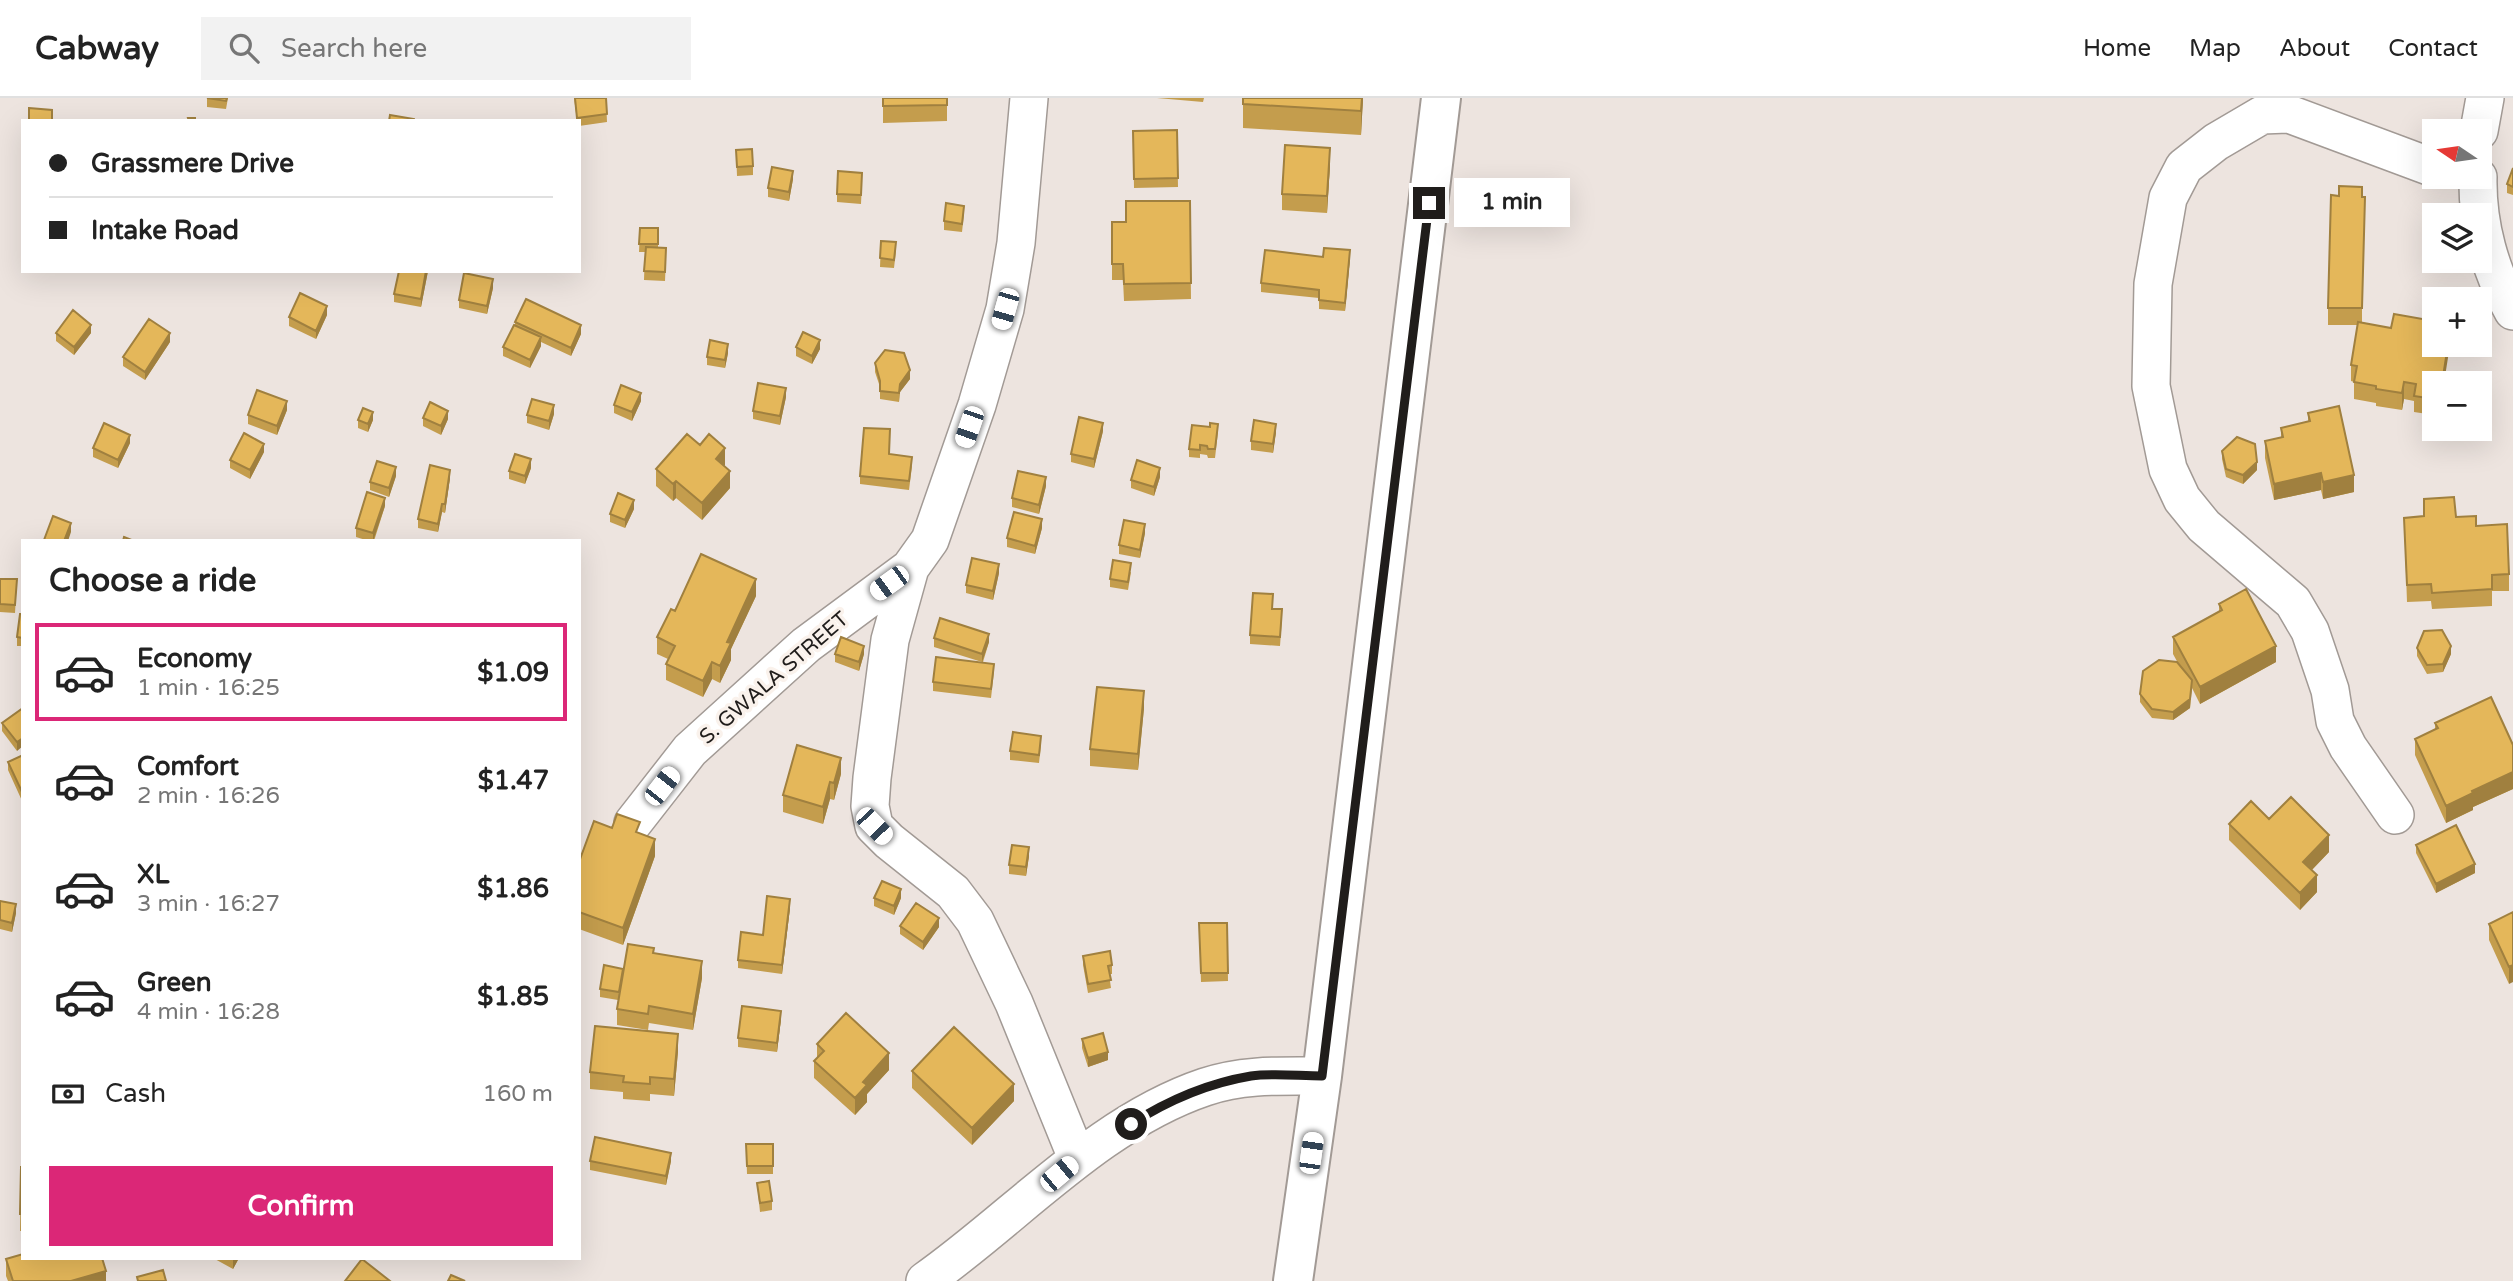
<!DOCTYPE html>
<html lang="en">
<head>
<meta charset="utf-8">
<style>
	body { margin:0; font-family:"Varela Round",sans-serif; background:#f2f2f2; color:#222; height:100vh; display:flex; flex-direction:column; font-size:26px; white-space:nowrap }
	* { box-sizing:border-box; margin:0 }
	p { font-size:23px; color:#767676 }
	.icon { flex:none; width:38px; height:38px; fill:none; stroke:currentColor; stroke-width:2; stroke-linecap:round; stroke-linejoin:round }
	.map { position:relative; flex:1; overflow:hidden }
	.panel { position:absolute; left:21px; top:441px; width:560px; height:721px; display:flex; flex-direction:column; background:#fff; border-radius:0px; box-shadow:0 7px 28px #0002 }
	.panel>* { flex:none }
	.banner { position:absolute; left:21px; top:21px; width:560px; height:154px; border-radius:0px; box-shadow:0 7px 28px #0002; display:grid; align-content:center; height:154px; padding:0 28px; background:#fff }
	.needle { width:46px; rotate:283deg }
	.buttons { position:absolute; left:2422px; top:21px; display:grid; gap:14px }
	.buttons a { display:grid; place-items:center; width:70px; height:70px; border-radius:0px; background:#fff; box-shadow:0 7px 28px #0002; font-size:35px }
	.end { position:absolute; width:32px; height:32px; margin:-16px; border:9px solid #201d1b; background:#fff; box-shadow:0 0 0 4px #fff }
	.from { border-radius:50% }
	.bubble { position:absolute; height:49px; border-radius:0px; background:#fff; box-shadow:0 7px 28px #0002; font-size:23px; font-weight:800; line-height:49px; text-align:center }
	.car { position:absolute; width:21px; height:42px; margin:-21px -10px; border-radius:9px; box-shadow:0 0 5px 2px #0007; background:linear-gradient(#fff 24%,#345 0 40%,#fff 0 76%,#345 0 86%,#fff 0) }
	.banner b { display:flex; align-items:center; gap:24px; height:66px; font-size:26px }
	.banner b+b { border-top:2px solid #e0e0e0 }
	.banner i { width:18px; height:18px; background:#222 }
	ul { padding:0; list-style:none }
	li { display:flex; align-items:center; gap:21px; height:98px; margin:0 14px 10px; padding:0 14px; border:4px solid transparent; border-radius:0px }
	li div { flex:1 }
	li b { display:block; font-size:26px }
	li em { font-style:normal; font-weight:800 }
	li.active { border-color:#db2777 }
	li>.icon { width:63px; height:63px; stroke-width:1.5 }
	h2 { padding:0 28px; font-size:32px; line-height:84px }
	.pay { display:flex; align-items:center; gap:18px; height:77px; padding:0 28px; font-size:26px }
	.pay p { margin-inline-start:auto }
	.primary-button { display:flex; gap:14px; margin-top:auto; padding:14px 28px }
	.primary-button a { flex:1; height:80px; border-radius:0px; background:#db2777; color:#fff; font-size:28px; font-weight:800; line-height:80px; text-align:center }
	header { display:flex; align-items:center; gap:42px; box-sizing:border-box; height:98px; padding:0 35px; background:#fff; border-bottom:2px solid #e0e0e0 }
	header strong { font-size:33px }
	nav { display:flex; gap:38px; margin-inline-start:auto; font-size:24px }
	.search { width:490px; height:63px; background:#f2f2f2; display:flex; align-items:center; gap:18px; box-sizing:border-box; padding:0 24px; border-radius:0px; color:#767676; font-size:26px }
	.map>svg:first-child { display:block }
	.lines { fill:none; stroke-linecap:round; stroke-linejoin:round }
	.minor-casing { stroke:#a29a95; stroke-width:40 }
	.tertiary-casing { stroke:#a29a95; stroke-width:42 }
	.minor { stroke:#fff; stroke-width:37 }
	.tertiary { stroke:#fff; stroke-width:38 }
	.wall { fill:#c49d4d }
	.shaded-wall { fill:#a0803f }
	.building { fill:#e4b75a; stroke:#a0803f; stroke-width:2 }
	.route { stroke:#201d1b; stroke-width:9 }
	.labels { text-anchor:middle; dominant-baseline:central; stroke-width:7; stroke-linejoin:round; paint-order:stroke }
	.street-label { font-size:21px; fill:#201d1b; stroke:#faf2ec }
</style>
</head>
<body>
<header>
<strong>Cabway</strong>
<div class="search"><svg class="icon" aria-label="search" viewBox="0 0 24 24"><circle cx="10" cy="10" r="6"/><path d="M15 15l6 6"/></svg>Search here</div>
<nav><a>Home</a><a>Map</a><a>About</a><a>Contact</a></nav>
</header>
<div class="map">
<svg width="2513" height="1183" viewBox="0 0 2513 1183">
	<rect width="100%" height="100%" fill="#ede4df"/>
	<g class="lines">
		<defs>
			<path id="minor" d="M2479,33L2485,0
				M2478,79C2477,126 2490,173 2513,213
				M910,470L890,542L872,680L870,708L874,728L889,743L953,794L975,823L1014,905L1077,1060
				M2395,717L2348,649L2335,623L2330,592L2310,533L2293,504L2204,428L2182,401L2168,371L2151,288L2153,186L2168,100L2184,69L2216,44L2262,17L2289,16L2434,70
				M633,725L690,652L806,547L910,470L930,442L977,307L1005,211L1016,145L1029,0
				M925,1183C1016,1119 1098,1025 1205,989C1243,976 1283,978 1322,978"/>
			<path id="tertiary" d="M1293,1183L1322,978L1441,0"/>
		</defs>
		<use href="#minor" class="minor-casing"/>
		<use href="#tertiary" class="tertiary-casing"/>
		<use href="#minor" class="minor"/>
		<use href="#tertiary" class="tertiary"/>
	</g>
	<path class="wall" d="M207,0H228L226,11L207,9Z
		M574,0H606L607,24L579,28V23H577Z
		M883,0H947V23L883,25Z
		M1157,0H1204L1203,4Z
		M1243,0H1363L1361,37L1243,30Z
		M1177,32L1178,89L1134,90L1133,33Z
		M736,52L753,68V77L737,78Z
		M1330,67L1327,115L1282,112V96Z
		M2513,70V97L2507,95V86Z
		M793,81L789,103L768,99V90Z
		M862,84L861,106L837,104V96Z
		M2362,89V225L2434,285V317L2414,314V303L2404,301L2402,312L2376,308V305L2354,301V284L2351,283V267L2358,227H2328V210L2339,98Z
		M1190,103L1191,201L1124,203L1123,182H1112V124H1126Z
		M964,116L962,134L944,132V123Z
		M640,130H658V149L666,159L665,183L644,182L645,154H639Z
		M881,143L896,153L894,170L880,169Z
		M1323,159L1350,160L1345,213L1319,211V200L1261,194V185Z
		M399,173H428L421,209L394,204V196Z
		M493,190L487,216L459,210V202Z
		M327,217L316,241L289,228V219Z
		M515,224L581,236L571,258L541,244V248L530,270L503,258V249L515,227Z
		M56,235H91L74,257L56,243Z
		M170,244L145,282L123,268V259Z
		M796,249L820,251L812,266L796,258Z
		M728,255L725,270L707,267V259Z
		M875,265L910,281L900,294L899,304L880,301V289L875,274Z
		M786,299L780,327L753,321V313Z
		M641,303L632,323L614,315V307Z
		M287,312L277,337L248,326V317Z
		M2308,315L2354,394L2323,401L2321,392L2274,402L2265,360V343L2281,339V330L2308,324Z
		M554,316L549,332L527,325V317Z
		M423,320L448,321L441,337L423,328Z
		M358,322H373L368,334L358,330Z
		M1103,333L1094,370L1071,364V356Z
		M1218,334L1215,360H1208L1207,357L1200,356V360L1189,359V351Z
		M1276,334L1273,355L1251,352V343Z
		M130,345L118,370L93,359V350Z
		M2222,353L2257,372L2243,386L2226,379L2222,361Z
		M264,354L250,381L230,370V362Z
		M725,367L724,368L730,390L702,422L676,400L673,403L656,388V371Z
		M912,368L909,392L860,386V378Z
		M531,370L525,386L509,381V373Z
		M396,378L389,399L370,392V384Z
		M1160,379L1154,398L1131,390V382Z
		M450,380L445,415L442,414L438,434L418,430V421Z
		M1046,388L1039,416L1012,409V400Z
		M385,408L374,443H369L356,439V430Z
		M634,411L625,430L610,424V416Z
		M2456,419L2476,428L2509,476V493H2492V508L2432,511L2431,503L2407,504L2404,420Z
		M1042,430L1035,456L1007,449V440Z
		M1145,435L1140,460L1119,456V447Z
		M1131,474L1128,492L1110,489V481Z
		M999,475L993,502L966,495V487Z
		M0,481H17L15,515L0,514Z
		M756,498L731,551V562L720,585L712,581L703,599L666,582V566L668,561L657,556V539L675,513Z
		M2219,506L2276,564L2200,606L2192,590L2190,610L2173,622L2152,620L2140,604V596L2179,567L2173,556V539L2219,514Z
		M1273,511L1282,520L1280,548L1250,546V537Z
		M23,516V548H17V539Z
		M934,540L989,544L983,564L994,574L991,600L933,593V584L982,564L934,549Z
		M2417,550L2451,556L2443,574L2427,576L2417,558Z
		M835,556H864L859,573L835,564Z
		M23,610L17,653L2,633V625Z
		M1144,610L1138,672L1090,668V651Z
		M2435,625L2513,647V691L2473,709V712L2446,725L2415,657V641L2435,631Z
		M1041,647L1039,665L1010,662V653Z
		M23,657V705L8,672V664Z
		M841,676L834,702L830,701L823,726L783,714V697Z
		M2269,721L2329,754L2312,772L2317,794L2300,812L2229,742V726Z
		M612,730L640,735L655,758L623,847L579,831V764Z
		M2416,747L2475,775L2436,795L2416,755Z
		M1029,758L1026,778L1009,776V767Z
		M874,800H901L894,817L874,808Z
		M0,803L16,815L12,834L0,831Z
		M790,810L782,876L738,870V862Z
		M2513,814L2509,886L2489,842V826Z
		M1199,825H1227L1228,883L1201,884Z
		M900,828L939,829L923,852L900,836Z
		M654,855L702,880L693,932L649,925L648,932L617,927V911L618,902L600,899V891L623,871Z
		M1083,858L1112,867V876H1109L1111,890L1088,895L1083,867Z
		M781,921L777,954L738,949V940Z
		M1082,941L1108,962L1088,969L1082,950Z
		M817,946L889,972L867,996V1004L855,1017L814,980V963L817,961Z
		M678,953L674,998L650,996V1003L623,1001V994L590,991V974Z
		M912,973L1014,1003L972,1047L912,990Z
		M746,1046H773V1076H747Z
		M590,1063H671L666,1087L590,1072Z
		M21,1069H23V1133H20Z
		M757,1085L772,1103V1112L760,1114Z
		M213,1160H239L233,1171Z
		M6,1161L106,1183H8L6,1178Z"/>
	<path class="shaded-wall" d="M1362,0H1363L1361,37V13Z
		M1330,50V67L1327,115V98Z
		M793,73V81L789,103V94Z
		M1350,152V160L1345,213V205Z
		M426,173H428L421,209V201Z
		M493,181V190L487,216V208Z
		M327,208V217L316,241V233Z
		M91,227V235L74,257V249Z
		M581,227V236L571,258V250Z
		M170,235V244L145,282V274Z
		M541,239V248L530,270V262Z
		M820,242V251L812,266V258Z
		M728,246V255L725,270V262Z
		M2448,247H2450L2444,285H2442Z
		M910,272V281L900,294L899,304L900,286Z
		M2404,284V301L2402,312V295Z
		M786,290V299L780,327V318Z
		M641,295V303L632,323V314Z
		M287,303V312L277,337V328Z
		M554,307V316L549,332V323Z
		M448,313V321L441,337V328Z
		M373,314V322L368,334V326Z
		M1103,325V333L1094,370V361Z
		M1276,326V334L1273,355V346Z
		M130,337V345L118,370V362Z
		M264,346V354L250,381V372Z
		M725,350V367L716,378V361Z
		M531,361V370L525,386V378Z
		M2257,364V372L2243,386V377Z
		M396,369V378L389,399V390Z
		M1160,370V379L1154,398V389Z
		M450,372V380L445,415V406Z
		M730,373V390L702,422V405Z
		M2321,375V392L2274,402V386Z
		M2354,377V394L2323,401V384Z
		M1046,379V388L1039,416V407Z
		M676,383V400L673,403V386Z
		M385,400V408L373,443V435Z
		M634,402V411L625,430V422Z
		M442,406V414L438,434V426Z
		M1042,421V430L1035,456V448Z
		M71,425V434L68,443H64Z
		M1145,426V435L1140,460V452Z
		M999,466V475L993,502V493Z
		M756,481V498L731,551V562L720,585V568L727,544Z
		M989,536V544L982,564V556Z
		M864,548V556L859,573V564Z
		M2276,548V564L2200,606V589Z
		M2451,548V556L2443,574V566Z
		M712,564V581L703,599V583Z
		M2192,582L2190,610L2173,622V614Z
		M1144,593V610L1138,672V656Z
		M23,640V648L17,653V644Z
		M841,660V676L834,702V685Z
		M2513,674V691L2473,709V712L2446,725V708L2472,693Z
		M830,684V701L823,726V709Z
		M2329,737V754L2303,781V764Z
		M655,741V758L623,847V830Z
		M1029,749V758L1026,778V769Z
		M2475,766V775L2436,795V786Z
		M2317,777V794L2300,812V795Z
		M901,791V800L894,817V808Z
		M790,801V810L782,876V867Z
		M16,806V815L12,834V825Z
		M939,820V829L923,852V844Z
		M702,863V880L693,932V916Z
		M2513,867V884L2509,886V869Z
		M781,913V921L777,954V945Z
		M678,936V953L674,998V981Z
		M1108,954V962L1088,969V960Z
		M889,955V972L867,996V1004L855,1017V1000L863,984Z
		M1014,986V1003L972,1047V1030Z
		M671,1055V1063L666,1087V1078Z
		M234,1160H239L233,1171V1162Z
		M106,1173V1183H71Z"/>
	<path class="building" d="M207,0H227L226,3Z
		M575,0H606L607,16L577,20Z
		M883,0H947V7L883,8Z
		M1243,0H1362L1361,13L1243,6Z
		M29,10L52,12V23H29Z
		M390,17L414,21V23H389Z
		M188,20H195V23H189Z
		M1177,32L1178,80L1134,81L1133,33Z
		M1285,47L1330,50L1327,98L1282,96Z
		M752,51L753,68L737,69L736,52Z
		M772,69L793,73L789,94L768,90Z
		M2513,70V89L2507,86Z
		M838,73L862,75L861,97L837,96Z
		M2339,88L2362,89V99H2365L2362,210H2328L2331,97L2339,98Z
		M1126,103H1190L1191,185L1124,186L1123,166H1112V124H1126Z
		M946,105L964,108L962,126L944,123Z
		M640,130H658V146H639Z
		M881,143L896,144L894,162L880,160Z
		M646,149L666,150L665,174L644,173Z
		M1324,150L1350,152L1345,205L1319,202V192L1261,185L1265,152L1323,159Z
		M399,173H426L421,201L394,196Z
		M464,175L493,181L487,208L459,202Z
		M300,195L327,208L316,233L289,219Z
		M526,201L581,227L571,250L515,224Z
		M73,212L91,227L74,249L56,235Z
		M2394,216L2434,223V247H2448L2442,285H2434V301L2414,298L2416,286L2404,284L2402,295L2376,291V288L2354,284L2357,268L2351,267L2358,224L2391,230Z
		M149,221L170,235L145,274L123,259Z
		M514,227L541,239L530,262L503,249Z
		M803,234L820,242L812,258L796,249Z
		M710,242L728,246L725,262L707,259Z
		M885,252L904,255L910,272L900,286L899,295L880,293V283L875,265Z
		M758,285L786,290L780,318L753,313Z
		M621,287L641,295L632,314L614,307Z
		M257,292L287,303L277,328L248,317Z
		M532,301L554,307L549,323L527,317Z
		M430,304L448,313L441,328L423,320Z
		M2339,308L2354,377L2323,384L2321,375L2274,386L2265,343L2283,339L2281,330L2310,323L2308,315Z
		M363,310L373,314L368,326L358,322Z
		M1079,319L1103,325L1094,361L1071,356Z
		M1254,322L1276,326L1273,346L1251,343Z
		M104,325L130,337L118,362L93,350Z
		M1210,325L1218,326L1215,351H1208L1207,348L1200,347V352L1189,351L1192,327L1210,329Z
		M864,330L890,331L889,356L912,359L909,383L860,378Z
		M244,335L264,346L250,372L230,362Z
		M687,336L700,347L709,336L725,350L716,361L730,373L702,405L676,383L673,386L656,371Z
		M2237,339L2255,346L2257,364L2243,377L2226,371L2222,353Z
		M515,356L531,361L525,378L509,373Z
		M1137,362L1160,370L1154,389L1131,382Z
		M377,363L396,369L389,390L370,384Z
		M430,367L450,372L445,406H442L438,426L418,421Z
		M1018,373L1046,379L1039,407L1012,400Z
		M367,394L385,400L373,435L356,430Z
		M618,395L634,402L625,422L610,416Z
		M2454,399L2456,419L2476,418V428L2507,426L2509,476L2492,477V491L2432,495L2431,486L2407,487L2404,420L2424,418V401Z
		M1014,414L1042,421L1035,448L1007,440Z
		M53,418L71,425L64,443L44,442Z
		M1124,422L1145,426L1140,452L1119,447Z
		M124,439L134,443H123Z
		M701,456L756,481L727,544L731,545L720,568L712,564L703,583L666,566L675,548L657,539L671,511L675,513Z
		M972,460L999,466L993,493L966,487Z
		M1113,462L1131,465L1128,484L1110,481Z
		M0,481H17L15,507L0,506Z
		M2246,491L2276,548L2200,589L2173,539L2222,512L2219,506Z
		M1253,495L1273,496L1272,511H1282L1280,539L1250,537Z
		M20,516H23V540L17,539Z
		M940,520L989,536L982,556L934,540Z
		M2442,532L2451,548L2443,566L2427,567L2417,550L2424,533Z
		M841,539L864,548L859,564L835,556Z
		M936,559L994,566L991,591L933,584Z
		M2159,562L2177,564L2192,582L2190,601L2173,614L2152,611L2140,596L2143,573Z
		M1097,589L1144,593L1138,656L1090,651Z
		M2491,599L2513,647V674L2472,693L2473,695L2446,708L2415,641L2438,630L2435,625Z
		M23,610V640L17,644L2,625Z
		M1013,634L1041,638L1039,657L1010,653Z
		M797,647L841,660L834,685L830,684L823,709L783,697Z
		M23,657V696L8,664Z
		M2291,699L2329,737L2303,764L2317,777L2300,795L2229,726L2251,703L2269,721Z
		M617,716L640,724L636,734L655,741L623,830L579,814V764L594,723L612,730Z
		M2456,727L2475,766L2436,786L2416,747Z
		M1012,747L1029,749L1026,769L1009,767Z
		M882,783L901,791L894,808L874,800Z
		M767,798L790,801L782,867L738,862L741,834L763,837Z
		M0,803L16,806L12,825L0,822Z
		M916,805L939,820L923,844L900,828Z
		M2513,814V867L2509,869L2489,826Z
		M1199,825H1227L1228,875H1201Z
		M628,846L654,850L653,855L702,863L693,916L649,908L648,916L617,911Z
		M1110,853L1112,867L1108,868L1111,882L1088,886L1083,858Z
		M604,867L623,871L619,894L600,891Z
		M742,908L781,913L777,945L738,940Z
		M846,915L889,955L863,984L867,987L855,1000L814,963L824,953L817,946Z
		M595,928L678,936L674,981L650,979V986L623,984L624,978L590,974Z
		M954,929L1014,986L972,1030L912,973Z
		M1103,935L1108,954L1088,960L1082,941Z
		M595,1039L671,1055L666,1078L590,1063Z
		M746,1046H773V1068H747Z
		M21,1069H23V1116H20Z
		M769,1083L772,1103L760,1105L757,1085Z
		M23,1156V1160H102L106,1173L71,1183H13L6,1161Z
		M362,1161L390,1183H345Z
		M163,1172L166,1183H138L137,1179Z
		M451,1177L465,1183H448Z"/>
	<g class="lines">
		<path class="route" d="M1131,1026C1167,1003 1209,985 1251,978C1274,975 1299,978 1322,978L1429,105"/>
	</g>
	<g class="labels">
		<g class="street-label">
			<text transform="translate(774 580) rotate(-41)">S. GWALA STREET</text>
		</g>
	</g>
</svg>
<div class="buttons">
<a><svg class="needle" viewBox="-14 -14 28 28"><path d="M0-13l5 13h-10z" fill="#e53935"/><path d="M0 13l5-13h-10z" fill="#767676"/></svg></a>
<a><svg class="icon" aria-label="layers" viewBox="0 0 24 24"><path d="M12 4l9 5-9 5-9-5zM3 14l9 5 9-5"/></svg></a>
<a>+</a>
<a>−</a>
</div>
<i class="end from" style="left:1131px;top:1026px"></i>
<i class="end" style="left:1429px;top:105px"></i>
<div class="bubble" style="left:1454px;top:80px;width:116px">1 min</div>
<i class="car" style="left:1005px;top:211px;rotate:196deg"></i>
<i class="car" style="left:969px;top:329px;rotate:199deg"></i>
<i class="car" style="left:889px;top:485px;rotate:234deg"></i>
<i class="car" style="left:662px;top:688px;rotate:38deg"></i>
<i class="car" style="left:874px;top:728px;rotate:136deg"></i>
<i class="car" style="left:1311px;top:1055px;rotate:8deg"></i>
<i class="car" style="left:1059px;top:1076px;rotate:50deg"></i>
<div class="banner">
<b><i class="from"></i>Grassmere Drive</b>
<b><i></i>Intake Road</b>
</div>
<section class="panel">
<h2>Choose a ride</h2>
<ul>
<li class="active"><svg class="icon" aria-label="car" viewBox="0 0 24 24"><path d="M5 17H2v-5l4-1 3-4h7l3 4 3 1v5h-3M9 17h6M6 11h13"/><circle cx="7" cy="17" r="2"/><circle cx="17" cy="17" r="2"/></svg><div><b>Economy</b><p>1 min · 16:25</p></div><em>$1.09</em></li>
<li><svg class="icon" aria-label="car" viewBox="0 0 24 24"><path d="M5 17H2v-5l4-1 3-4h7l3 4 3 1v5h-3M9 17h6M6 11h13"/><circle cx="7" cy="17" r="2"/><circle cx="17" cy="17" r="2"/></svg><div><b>Comfort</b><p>2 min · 16:26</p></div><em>$1.47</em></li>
<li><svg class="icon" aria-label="car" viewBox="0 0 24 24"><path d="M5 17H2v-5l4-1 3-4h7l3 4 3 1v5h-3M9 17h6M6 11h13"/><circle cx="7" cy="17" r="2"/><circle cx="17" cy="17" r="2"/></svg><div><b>XL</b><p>3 min · 16:27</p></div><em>$1.86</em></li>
<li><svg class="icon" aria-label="car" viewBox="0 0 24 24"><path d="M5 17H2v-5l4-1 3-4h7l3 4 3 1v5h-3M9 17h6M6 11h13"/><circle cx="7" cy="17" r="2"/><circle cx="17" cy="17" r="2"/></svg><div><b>Green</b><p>4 min · 16:28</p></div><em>$1.85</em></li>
</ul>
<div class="pay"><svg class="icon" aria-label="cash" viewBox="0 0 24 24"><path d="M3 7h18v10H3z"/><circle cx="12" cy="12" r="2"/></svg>Cash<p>160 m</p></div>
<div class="primary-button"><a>Confirm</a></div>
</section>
</div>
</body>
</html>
